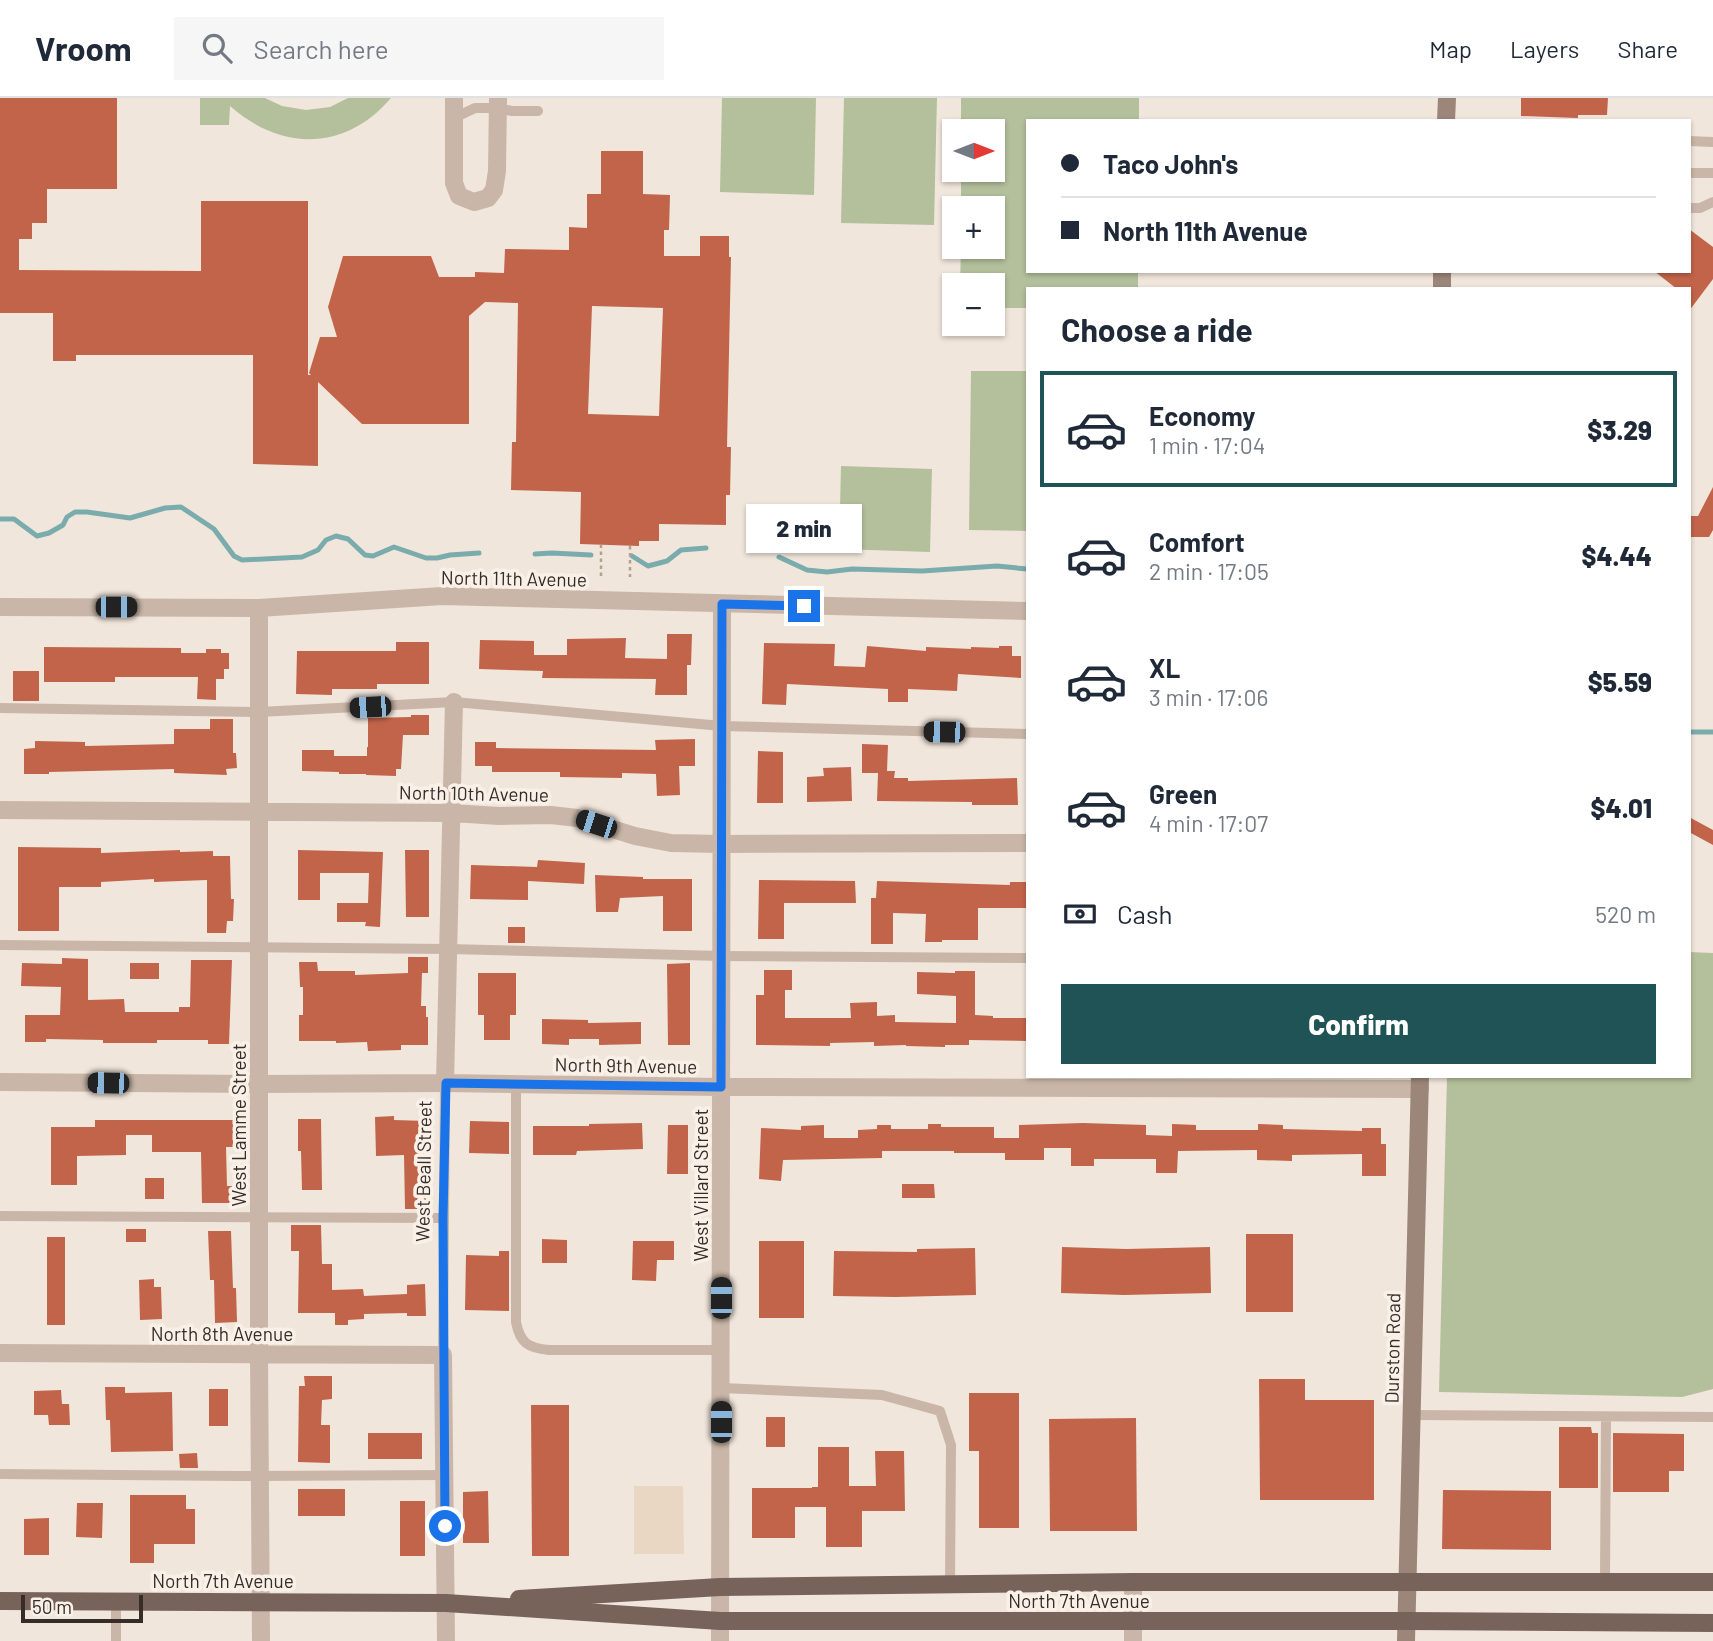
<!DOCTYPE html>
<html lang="en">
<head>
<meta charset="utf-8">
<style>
	body { margin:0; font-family:Barlow,sans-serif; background:#f6f6f7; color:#1f2937; height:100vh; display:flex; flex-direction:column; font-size:26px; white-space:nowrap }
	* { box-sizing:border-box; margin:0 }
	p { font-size:23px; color:#747a83 }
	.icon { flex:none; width:38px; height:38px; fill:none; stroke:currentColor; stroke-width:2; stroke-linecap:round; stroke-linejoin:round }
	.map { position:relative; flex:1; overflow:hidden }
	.side { position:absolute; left:1026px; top:189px; width:665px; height:791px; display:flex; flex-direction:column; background:#fff; border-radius:0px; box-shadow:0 2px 5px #0004 }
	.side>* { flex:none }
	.banner { position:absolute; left:1026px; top:21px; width:665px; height:154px; border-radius:0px; box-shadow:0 2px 5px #0004; display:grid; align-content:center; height:154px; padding:0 35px; background:#fff }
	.needle { width:46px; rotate:90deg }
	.controls { position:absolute; left:942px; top:21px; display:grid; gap:14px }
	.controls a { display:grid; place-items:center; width:63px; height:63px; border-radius:0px; background:#fff; box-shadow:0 2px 5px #0004; font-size:35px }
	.scale { position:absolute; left:21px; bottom:18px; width:122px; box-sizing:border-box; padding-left:7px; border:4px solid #362c28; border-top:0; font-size:19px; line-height:24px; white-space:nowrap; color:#362c28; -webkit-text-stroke:5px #f9f1e8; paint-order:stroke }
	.end { position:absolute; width:32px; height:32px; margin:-16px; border:9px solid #1a73e8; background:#fff; box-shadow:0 0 0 4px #fff }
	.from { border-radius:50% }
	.bubble { position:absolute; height:49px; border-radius:0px; background:#fff; box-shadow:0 2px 5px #0004; font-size:23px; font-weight:800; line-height:49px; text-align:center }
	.car { position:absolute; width:21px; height:42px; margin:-21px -10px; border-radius:9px; box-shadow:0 0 5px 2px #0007; background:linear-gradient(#222 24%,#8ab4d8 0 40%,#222 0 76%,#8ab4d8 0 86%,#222 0) }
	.banner b { display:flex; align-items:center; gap:24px; height:66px; font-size:26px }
	.banner b+b { border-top:2px solid #e0e1e3 }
	.banner i { width:18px; height:18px; background:#1f2937 }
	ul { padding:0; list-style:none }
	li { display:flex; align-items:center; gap:21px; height:116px; margin:0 14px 10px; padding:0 21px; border:4px solid transparent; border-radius:0px }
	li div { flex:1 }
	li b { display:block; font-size:26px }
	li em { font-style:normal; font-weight:800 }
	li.current { border-color:#1f5356 }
	li>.icon { width:63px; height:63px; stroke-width:1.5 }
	h2 { padding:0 35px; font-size:32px; line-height:84px }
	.pay { display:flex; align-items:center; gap:18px; height:77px; padding:0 35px; font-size:26px }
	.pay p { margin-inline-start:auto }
	.action { display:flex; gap:14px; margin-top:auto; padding:14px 35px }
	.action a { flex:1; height:80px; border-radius:0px; background:#1f5356; color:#fff; font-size:28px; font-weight:800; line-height:80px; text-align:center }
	header { display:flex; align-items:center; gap:42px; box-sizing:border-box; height:98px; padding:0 35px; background:#fff; border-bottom:2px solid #e0e1e3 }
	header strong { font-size:33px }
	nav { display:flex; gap:38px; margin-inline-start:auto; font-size:24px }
	.search { width:490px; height:63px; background:#f6f6f7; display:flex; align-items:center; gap:18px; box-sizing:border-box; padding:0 24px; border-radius:0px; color:#747a83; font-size:26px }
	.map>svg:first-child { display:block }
	.green { fill:#b4c09c }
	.plaza { fill:#e9d7c3 }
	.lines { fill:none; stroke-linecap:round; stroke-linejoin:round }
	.stream { stroke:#7bacad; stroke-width:5 }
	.building { fill:#c26449; fill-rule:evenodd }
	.path { stroke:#b4a092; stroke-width:2.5; stroke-dasharray:3.5 3.5; stroke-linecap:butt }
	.service { stroke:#c9b6a8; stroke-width:10 }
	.minor { stroke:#c9b6a8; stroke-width:18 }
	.tertiary { stroke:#c9b6a8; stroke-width:18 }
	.secondary { stroke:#9c8579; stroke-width:18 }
	.primary { stroke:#776359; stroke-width:18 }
	.route { stroke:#1a73e8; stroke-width:9 }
	.labels { text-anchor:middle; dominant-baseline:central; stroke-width:7; stroke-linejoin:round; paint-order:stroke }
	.street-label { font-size:19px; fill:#362c28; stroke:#f9f1e8 }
</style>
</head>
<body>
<header>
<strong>Vroom</strong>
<div class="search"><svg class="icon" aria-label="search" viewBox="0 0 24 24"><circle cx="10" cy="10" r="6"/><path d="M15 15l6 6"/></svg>Search here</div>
<nav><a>Map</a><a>Layers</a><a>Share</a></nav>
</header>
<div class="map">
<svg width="1713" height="1543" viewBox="0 0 1713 1543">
	<rect width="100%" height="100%" fill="#f1e6dc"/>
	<path class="green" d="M200,0H265L282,8L306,12L330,9L348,0H391C345,54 281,53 230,8L229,27H200Z
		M722,0H816L814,97L720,94Z
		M844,0H937L934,127L841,125Z
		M961,0H1139V23H1027V173H1138V191H1027V210H992V187H960L961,149H992V110H961V72H992V33H961Z
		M971,273H1027V433L969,432Z
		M841,368L932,371L930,454L839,451Z
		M1689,854L1713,855V1291L1682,1299L1439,1294L1447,978H1689Z"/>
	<path class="plaza" d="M634,1388H683L684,1456H634Z"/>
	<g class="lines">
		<path class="stream" d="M0,421H14L37,438L49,435L63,427L67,419L75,414H87L130,420L165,410L181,409L214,431L234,458L242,462L302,459L318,452L326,442L336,438L348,441L365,457L373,458L394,449L426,460H437L450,457L479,455
			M535,456L552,455L591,457
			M632,458L648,468L667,463L681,452L706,450
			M779,459L807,472L827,474L852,471L922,473L997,468L1027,471
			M1689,634H1713"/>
	</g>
	<path class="building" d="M0,0H117V91H47V125H32V141H19V172L201,173V103H308V277H311L309,275L320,239H337L328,209L343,158H431L439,179H475V174L504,175L505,151L569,152V129L587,130V96H601V53H643V96L670,97L669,132H664V158H700V138H729V159H731L727,349H731L730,397H726V427L659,426V443H639V448L580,446L581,394L511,392L512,344H516L518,205L485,204L469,218V326H362L318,284V368L253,366V257H76V263H53V215H0ZM592,208L663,210L659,318L588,316Z
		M1521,0H1608L1607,17H1578V20L1521,18Z
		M1689,131L1713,149V181L1689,213V191H1677L1654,173H1689Z
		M1713,389V432L1709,439H1689V418H1698Z
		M667,536H692L691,567H687V597H655L656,581L542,580L543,573L479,571L480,542L534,543V557H567V541L626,540L625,560L667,561Z
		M396,544H429V586H377V591H332V597L296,596L297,553H396Z
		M764,545L835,546L834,568L865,569L867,548L926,553V549L971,551V549L999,550V548H1012V558H1021V580L958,576L957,593L908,591V604H888V591L787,586L786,607L762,606Z
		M44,549L181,550V555H206V551H221V555H229V571H224V581H216V602L197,601L198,579H115V584H44Z
		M13,573H39V603H13Z
		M411,617H429V637H403L401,671H396V678L366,677V676H339V674L302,673V652H334V658H367V649H368V620L411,619Z
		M210,621H233V655H236L237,670L226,671L227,677L174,675V671L49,674V676H24V651L35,650V643L85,644V648L174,646V631H210Z
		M695,641V668H679L680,697L657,698L656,676L622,675V680L560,679V674H492V668H475V644H496V650L656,652L655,642Z
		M862,646L888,647L887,673H895L894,680H908V683L1017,680L1018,707H972V704L877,703L878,675H862Z
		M758,653L783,654V705H757Z
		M851,669L852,703L807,704V679L824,678L823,670Z
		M1689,719L1713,732V747L1689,734Z
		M18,749L101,750V755L180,752V754L213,753V758H230L231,801H234L233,823H227L226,835H207V782L154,784V781L101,784V789H59V833H18Z
		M298,752L383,754L380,829L365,828L366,824H337V805H368L369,775H320V802H298Z
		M405,752H429V819H406Z
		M538,762L585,765L584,786L528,783V802L470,801L471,767L537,769Z
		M595,777L643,779V781H692V833H663V798L620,800L618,814H596Z
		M759,782L855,783L856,805H784V841H758Z
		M877,783L1010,787V784H1027V810H978V842H942V844H925L926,816L893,815V846H871V800H876Z
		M508,829H525V845H508Z
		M408,859H428V875H422L421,908H426V919H428V947H401V952L368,953L367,944L336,945V943H299V917H303V889H300L299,864H317L318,873H355V877L408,875Z
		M62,860L88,861V902L124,901L125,914H179V909H190L191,862H232L229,946H208V942H157V945H103V942L46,941V944H25V917H60L61,889L21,888L22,865L62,866Z
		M130,865H159V881H130Z
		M690,865V947H668L667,866Z
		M764,872H792V892H785V920H851L850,905L877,904V918L895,917V924L956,925V898L917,896V874L955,875V873H975V917L993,918V920H1027V943L969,942V947H945V949L906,948V947L874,948V944L830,945V948L756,947V897H764Z
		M478,875H516V917H510V942H484V917H478Z
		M542,921L588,922V925L641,924V946L599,947V941H569V947L542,946Z
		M394,1018V1022L427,1023L425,1094L427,1111H405L404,1057L376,1058L375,1019Z
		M298,1021H321L322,1092H302L301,1053H298Z
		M95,1022H233V1049H226L227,1088H232V1105H202L201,1054H152V1037H126V1057L77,1058V1087H51V1029H95Z
		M470,1023L509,1024V1056L469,1055Z
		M642,1025L643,1051L577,1053L576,1057H533V1028H589V1026Z
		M1083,1025L1146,1027V1037L1172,1038V1026L1196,1027V1032H1258V1026L1283,1027V1031L1362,1033V1030H1381V1046H1386V1078H1362V1056L1292,1057V1063L1257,1062V1052L1178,1053L1177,1075H1156V1061H1094V1068H1071V1050H1044V1062H1005V1055H954V1053H882V1060L783,1062L781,1083L759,1081L761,1030L801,1032V1028L824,1027V1040H858V1032L877,1031V1027H891V1031H928V1026H941V1029H994V1040H1019V1027Z
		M668,1027H688V1076H667Z
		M145,1080H164V1101H145Z
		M902,1086H934L935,1100H902Z
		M291,1127H321L322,1166H332V1192L363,1191L364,1198L407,1196V1187L425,1186L426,1218H407V1215L364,1216V1221L348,1222V1227H335V1215H298L299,1153H291Z
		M126,1131H146V1144H126Z
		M208,1133H231L233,1190H236L237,1224L215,1225L214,1182H210Z
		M1246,1136H1293V1214H1246Z
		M47,1139H65V1227H47Z
		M542,1141L567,1142V1165H542Z
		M633,1143H674V1162H657L656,1183L632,1182Z
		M759,1143H804V1220H759Z
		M1062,1149L1126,1151L1210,1149L1211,1195L1124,1197L1061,1195Z
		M975,1150L976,1197L896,1199L833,1198L834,1153L917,1154V1151Z
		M499,1153H509V1213L465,1212L466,1157L499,1158Z
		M154,1181V1189H161L162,1221L140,1222L139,1182Z
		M304,1278H332V1301L322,1302L321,1327H330V1365L298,1364L299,1288H305Z
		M1259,1281H1305V1302H1374V1402H1260Z
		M105,1289H125V1295L172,1294L173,1353L111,1354L110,1322H106Z
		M209,1291H228V1328H209Z
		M61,1292L62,1306H69L70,1327H49L48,1317H34V1293Z
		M969,1295H1019V1430H979V1353H969Z
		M531,1307H569V1458H532Z
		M766,1319H785V1349H766Z
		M1136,1320L1137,1433H1050L1049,1321Z
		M1559,1329H1591L1592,1335H1598V1390H1559Z
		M368,1335H422V1361H368Z
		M1613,1335L1684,1336V1373H1669V1394H1613Z
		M818,1349H849V1388H876L875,1353H904L905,1413H862V1449H826V1409H795V1440H752V1390H812V1389H818Z
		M197,1355L198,1370H180L179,1356Z
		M298,1391H345V1418H298Z
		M1443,1392L1551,1393V1452L1442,1451Z
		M488,1393L489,1445H463V1394Z
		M130,1397H186V1411H195V1446H154V1465H130Z
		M400,1403H425V1458H400Z
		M77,1405H103L102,1440L76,1439Z
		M49,1420V1457H24V1421Z"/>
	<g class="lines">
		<path class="path" d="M630,448V479
			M601,478V447"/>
		<path class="service" d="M454,20L475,10H498L512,13H538
			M1689,43L1713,44
			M1689,75H1713
			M1689,110H1700L1713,104
			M0,610L259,614L454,604L722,628L1027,636
			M0,847L449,851L721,858L1027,860
			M516,987V1224C520,1245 528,1250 549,1252H721
			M0,1118L443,1120
			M443,1257L445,985
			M721,1290L882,1297L940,1313L951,1347L950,1486
			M1411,1317L1713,1319
			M0,1376L237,1378L445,1377
			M1605,1484L1606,1319
			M116,1503V1543"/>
		<path class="minor" d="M454,0V85L459,98L474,104L488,100L494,92L497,73L498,0
			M259,510V1256L261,1543
			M0,712L452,715L499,718L551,717L577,720L635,738L671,745L721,746L1027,745
			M0,984L258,986L445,985L721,989L1420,991
			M445,985L454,604
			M0,1255L443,1257L446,1543
			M1133,1484V1543
			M720,1543L722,506"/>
		<path class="tertiary" d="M0,509L259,510L442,498L1027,513"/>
		<path class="secondary" d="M1446,23L1447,0
			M1442,191V173
			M1406,1543L1420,978"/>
		<path class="primary" d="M519,1501L720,1489L1133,1484H1713
			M0,1503L446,1505L720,1523H1406L1713,1525"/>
	</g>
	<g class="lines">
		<path class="route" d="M445,1428L443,1120L446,985L721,989L722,506L804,508"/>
	</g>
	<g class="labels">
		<g class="street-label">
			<text transform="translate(514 480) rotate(1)">North 11th Avenue</text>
			<text transform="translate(474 695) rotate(1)">North 10th Avenue</text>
			<text transform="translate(626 967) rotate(1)">North 9th Avenue</text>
			<text transform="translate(238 1027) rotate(-90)">West Lamme Street</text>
			<text transform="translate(423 1073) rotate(-89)">West Beall Street</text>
			<text transform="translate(700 1087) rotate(-90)">West Villard Street</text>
			<text x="222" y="1235">North 8th Avenue</text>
			<text transform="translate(1392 1250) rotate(-89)">Durston Road</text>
			<text x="223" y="1482">North 7th Avenue</text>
			<text x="1079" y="1502">North 7th Avenue</text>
		</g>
	</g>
</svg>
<div class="controls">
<a><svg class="needle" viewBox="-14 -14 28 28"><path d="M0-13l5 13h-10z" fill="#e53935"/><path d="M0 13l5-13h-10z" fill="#747a83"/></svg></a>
<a>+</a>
<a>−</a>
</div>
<div class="scale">50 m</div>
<i class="end from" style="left:445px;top:1428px"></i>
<i class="end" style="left:804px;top:508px"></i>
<div class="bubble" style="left:746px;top:406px;width:116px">2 min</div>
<i class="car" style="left:116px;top:509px;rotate:90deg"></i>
<i class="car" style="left:370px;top:609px;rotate:267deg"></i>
<i class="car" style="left:944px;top:634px;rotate:271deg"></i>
<i class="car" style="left:596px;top:726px;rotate:288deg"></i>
<i class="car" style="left:108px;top:985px;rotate:271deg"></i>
<i class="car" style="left:721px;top:1200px;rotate:0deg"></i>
<i class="car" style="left:721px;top:1324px;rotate:0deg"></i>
<div class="banner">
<b><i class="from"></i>Taco John's</b>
<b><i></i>North 11th Avenue</b>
</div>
<section class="side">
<h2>Choose a ride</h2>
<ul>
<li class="current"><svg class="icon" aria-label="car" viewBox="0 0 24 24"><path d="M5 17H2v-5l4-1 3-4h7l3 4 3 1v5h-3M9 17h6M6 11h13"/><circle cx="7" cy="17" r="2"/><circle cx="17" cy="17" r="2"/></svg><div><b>Economy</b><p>1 min · 17:04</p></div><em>$3.29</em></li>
<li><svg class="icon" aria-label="car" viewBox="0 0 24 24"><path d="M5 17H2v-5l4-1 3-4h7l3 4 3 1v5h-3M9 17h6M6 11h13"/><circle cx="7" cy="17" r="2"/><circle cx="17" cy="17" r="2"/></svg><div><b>Comfort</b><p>2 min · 17:05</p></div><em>$4.44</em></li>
<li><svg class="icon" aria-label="car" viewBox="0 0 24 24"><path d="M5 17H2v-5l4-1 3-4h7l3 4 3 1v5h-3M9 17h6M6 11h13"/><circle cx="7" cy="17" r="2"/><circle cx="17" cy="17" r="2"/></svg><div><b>XL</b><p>3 min · 17:06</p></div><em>$5.59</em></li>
<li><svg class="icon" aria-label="car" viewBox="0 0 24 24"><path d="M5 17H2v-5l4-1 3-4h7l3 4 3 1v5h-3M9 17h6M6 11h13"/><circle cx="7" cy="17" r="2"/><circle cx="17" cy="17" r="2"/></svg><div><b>Green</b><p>4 min · 17:07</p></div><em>$4.01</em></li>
</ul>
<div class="pay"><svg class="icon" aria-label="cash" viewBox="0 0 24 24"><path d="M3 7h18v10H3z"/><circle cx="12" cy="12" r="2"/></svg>Cash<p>520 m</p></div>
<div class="action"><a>Confirm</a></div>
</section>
</div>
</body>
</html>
